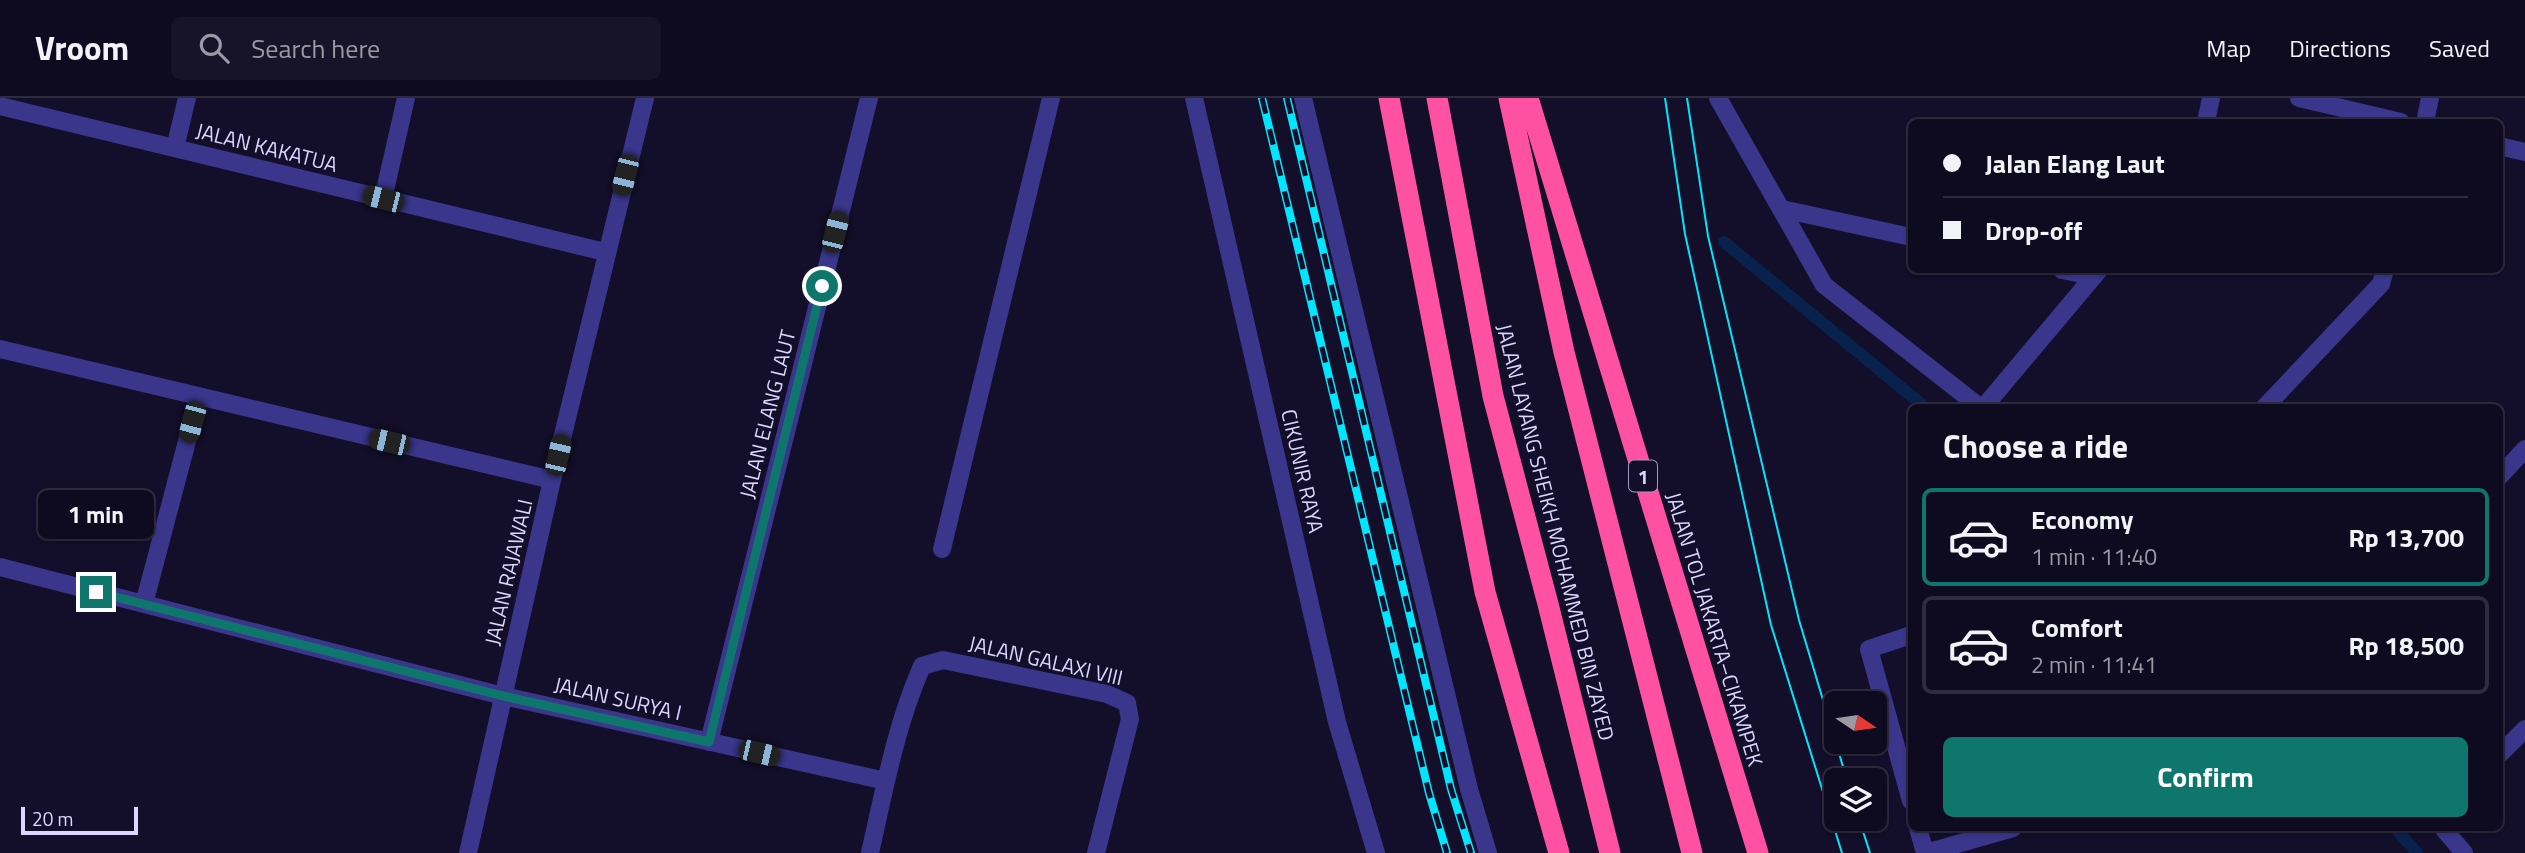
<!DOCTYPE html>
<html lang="en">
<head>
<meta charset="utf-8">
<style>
	body { margin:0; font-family:"Titillium Web",sans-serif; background:#171328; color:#f1f3f6; height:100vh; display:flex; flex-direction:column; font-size:26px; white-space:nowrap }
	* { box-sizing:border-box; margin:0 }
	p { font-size:23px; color:#9b9aa4 }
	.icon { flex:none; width:38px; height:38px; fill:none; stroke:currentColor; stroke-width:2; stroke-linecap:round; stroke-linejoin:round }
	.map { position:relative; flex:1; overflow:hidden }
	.panel { position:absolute; left:1908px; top:306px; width:595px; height:427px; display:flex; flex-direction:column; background:#0e0a1f; border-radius:10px; box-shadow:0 2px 5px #0004,0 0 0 2px #2e2b3d }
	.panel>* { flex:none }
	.hud { position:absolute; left:1908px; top:21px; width:595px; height:154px; border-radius:10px; box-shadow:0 2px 5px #0004,0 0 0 2px #2e2b3d; display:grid; align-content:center; height:154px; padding:0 35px; background:#0e0a1f }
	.needle { width:46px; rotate:103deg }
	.buttons { position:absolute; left:1824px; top:593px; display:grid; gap:14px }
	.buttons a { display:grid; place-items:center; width:63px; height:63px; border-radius:10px; background:#0e0a1f; box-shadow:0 2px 5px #0004,0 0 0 2px #2e2b3d; font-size:35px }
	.scale { position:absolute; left:21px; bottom:18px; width:117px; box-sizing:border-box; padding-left:7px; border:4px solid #dbd6ff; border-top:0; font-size:19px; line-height:24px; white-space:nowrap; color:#dbd6ff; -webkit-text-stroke:5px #130e29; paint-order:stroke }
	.end { position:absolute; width:32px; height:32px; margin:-16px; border:9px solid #0f766e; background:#fff; box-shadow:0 0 0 4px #fff }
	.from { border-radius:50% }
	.bubble { position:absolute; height:49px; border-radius:10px; background:#0e0a1f; box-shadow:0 2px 5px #0004,0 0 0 2px #2e2b3d; font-size:23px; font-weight:700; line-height:49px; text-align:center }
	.car { position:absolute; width:21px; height:42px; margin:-21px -10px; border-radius:9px; box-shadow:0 0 5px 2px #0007; background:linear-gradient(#222 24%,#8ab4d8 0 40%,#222 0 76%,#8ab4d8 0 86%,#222 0) }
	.hud b { display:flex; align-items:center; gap:24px; height:66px; font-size:26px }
	.hud b+b { border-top:2px solid #2e2b3d }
	.hud i { width:18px; height:18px; background:#f1f3f6 }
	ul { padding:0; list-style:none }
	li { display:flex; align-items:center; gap:21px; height:98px; margin:0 14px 10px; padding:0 21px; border:4px solid #2e2b3d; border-radius:10px }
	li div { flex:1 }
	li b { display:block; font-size:26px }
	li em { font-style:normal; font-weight:700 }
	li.active { border-color:#0f766e }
	li>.icon { width:63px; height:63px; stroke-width:1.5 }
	h2 { padding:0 35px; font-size:32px; line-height:84px }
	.primary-button { display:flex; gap:14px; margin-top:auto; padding:14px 35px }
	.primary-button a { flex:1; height:80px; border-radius:10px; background:#0f766e; color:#fff; font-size:28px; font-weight:700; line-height:80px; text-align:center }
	header { display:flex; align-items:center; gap:42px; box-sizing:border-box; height:98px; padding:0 35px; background:#0e0a1f; border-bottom:2px solid #2e2b3d }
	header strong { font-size:33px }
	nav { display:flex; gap:38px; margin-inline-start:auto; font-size:24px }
	.search { width:490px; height:63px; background:#171328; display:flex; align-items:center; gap:18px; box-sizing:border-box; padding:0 24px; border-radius:10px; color:#9b9aa4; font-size:26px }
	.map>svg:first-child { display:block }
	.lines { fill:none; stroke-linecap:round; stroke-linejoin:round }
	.stream { stroke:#08224d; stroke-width:12 }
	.minor { stroke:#39368b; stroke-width:18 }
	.highway { stroke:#ff51a4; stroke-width:21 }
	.tram { stroke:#02e5ff; stroke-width:2 }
	.rail-casing { stroke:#02e5ff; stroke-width:8 }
	.rail { stroke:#130e29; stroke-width:5; stroke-dasharray:16; stroke-linecap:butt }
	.route { stroke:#0f766e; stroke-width:9 }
	.labels { text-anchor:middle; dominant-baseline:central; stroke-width:5; stroke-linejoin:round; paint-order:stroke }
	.shield { fill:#130e29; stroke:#9f9abf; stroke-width:2 }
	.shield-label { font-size:19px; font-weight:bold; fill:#dbd6ff }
	.street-label { font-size:21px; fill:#dbd6ff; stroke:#130e29 }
</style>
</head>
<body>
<header>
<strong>Vroom</strong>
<div class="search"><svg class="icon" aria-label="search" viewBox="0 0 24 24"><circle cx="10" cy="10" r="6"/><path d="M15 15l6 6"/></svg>Search here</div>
<nav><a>Map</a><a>Directions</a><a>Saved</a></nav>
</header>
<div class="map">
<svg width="2525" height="755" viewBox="0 0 2525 755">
	<rect width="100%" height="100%" fill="#130e29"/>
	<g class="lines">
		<path class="stream" d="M1724,144L1926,310
			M2395,730L2417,755"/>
		<path class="minor" d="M1194,0L1337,624L1376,755
			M1303,0L1469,691L1488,755
			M1718,0L1824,187L1981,310
			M2299,0L2401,24
			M0,8L605,154
			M2206,24L2211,0
			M2425,24L2430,0
			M2499,48L2525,54
			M175,50L187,0
			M383,101L406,0
			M1782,111L1911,139
			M2062,172L2092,178
			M0,251L552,382
			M1983,310L2099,172
			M2264,310L2381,186L2385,172
			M2499,379L2525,351
			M942,451L1051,0
			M0,469L499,597L886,683
			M144,506L199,298
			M1911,537L1869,551L1911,703
			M709,644L869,0
			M2499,657L2525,631
			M1918,730L1925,755
			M2443,730L2464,755
			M468,755L552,382L645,0
			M870,755C884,693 896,627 922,568L943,562L1107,596L1127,605L1130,621L1096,755
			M1926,755L2013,730"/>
		<path class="highway" d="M1389,0L1485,494L1559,755
			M1437,0L1493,298L1548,506L1610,755
			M1509,0L1564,254L1692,755
			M1528,0L1758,755"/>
		<path class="tram" d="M1665,0L1685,136L1771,527L1842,755
			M1687,0L1708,138L1799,522L1847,682
			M1859,721L1870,755"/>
		<defs>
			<path id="rail" d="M1262,0L1429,695L1447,755
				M1287,0L1451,691L1471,755"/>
		</defs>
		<use href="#rail" class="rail-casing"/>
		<use href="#rail" class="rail"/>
	</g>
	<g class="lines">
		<path class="route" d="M96,494L499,597L709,644L822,188"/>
	</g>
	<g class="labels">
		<rect class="shield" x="1629" y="362.5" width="28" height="31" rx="5"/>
		<g class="shield-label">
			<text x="1643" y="378">1</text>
		</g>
		<g class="street-label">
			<text transform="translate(267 49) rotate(14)">JALAN KAKATUA</text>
			<text transform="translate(767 316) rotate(-76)">JALAN ELANG LAUT</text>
			<text transform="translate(1303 373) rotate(77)">CIKUNIR RAYA</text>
			<text transform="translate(1556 434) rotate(76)">JALAN LAYANG SHEIKH MOHAMMED BIN ZAYED</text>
			<text transform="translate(508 474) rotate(-77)">JALAN RAJAWALI</text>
			<text transform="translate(1715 531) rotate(73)">JALAN TOL JAKARTA–CIKAMPEK</text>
			<text transform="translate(1046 562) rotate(13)">JALAN GALAXI VIII</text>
			<text transform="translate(618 600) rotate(13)">JALAN SURYA I</text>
		</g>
	</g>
</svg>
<div class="buttons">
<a><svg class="needle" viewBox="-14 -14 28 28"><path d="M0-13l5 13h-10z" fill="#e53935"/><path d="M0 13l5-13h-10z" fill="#9b9aa4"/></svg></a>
<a><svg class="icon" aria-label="layers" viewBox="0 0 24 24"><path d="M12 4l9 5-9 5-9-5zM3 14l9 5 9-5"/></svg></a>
</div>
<div class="scale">20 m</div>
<i class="end from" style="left:822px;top:188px"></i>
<i class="end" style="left:96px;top:494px"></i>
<div class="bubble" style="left:38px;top:392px;width:116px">1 min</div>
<i class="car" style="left:625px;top:77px;rotate:194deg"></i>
<i class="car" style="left:383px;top:101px;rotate:284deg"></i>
<i class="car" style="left:835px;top:134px;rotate:14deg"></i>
<i class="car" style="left:192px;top:324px;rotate:195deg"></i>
<i class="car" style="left:389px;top:344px;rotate:283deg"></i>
<i class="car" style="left:558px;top:357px;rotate:13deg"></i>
<i class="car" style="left:759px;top:655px;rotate:103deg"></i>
<div class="hud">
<b><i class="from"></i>Jalan Elang Laut</b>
<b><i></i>Drop-off</b>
</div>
<section class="panel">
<h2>Choose a ride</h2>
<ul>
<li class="active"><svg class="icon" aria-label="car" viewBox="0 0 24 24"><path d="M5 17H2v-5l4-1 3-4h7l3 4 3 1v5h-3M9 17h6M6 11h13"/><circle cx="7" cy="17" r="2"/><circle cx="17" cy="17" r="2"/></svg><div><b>Economy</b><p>1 min · 11:40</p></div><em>Rp 13,700</em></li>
<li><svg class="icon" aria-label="car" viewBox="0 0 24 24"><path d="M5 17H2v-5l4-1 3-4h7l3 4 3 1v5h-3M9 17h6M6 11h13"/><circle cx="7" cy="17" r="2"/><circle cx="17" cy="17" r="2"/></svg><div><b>Comfort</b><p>2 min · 11:41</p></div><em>Rp 18,500</em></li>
</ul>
<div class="primary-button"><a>Confirm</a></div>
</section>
</div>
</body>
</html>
